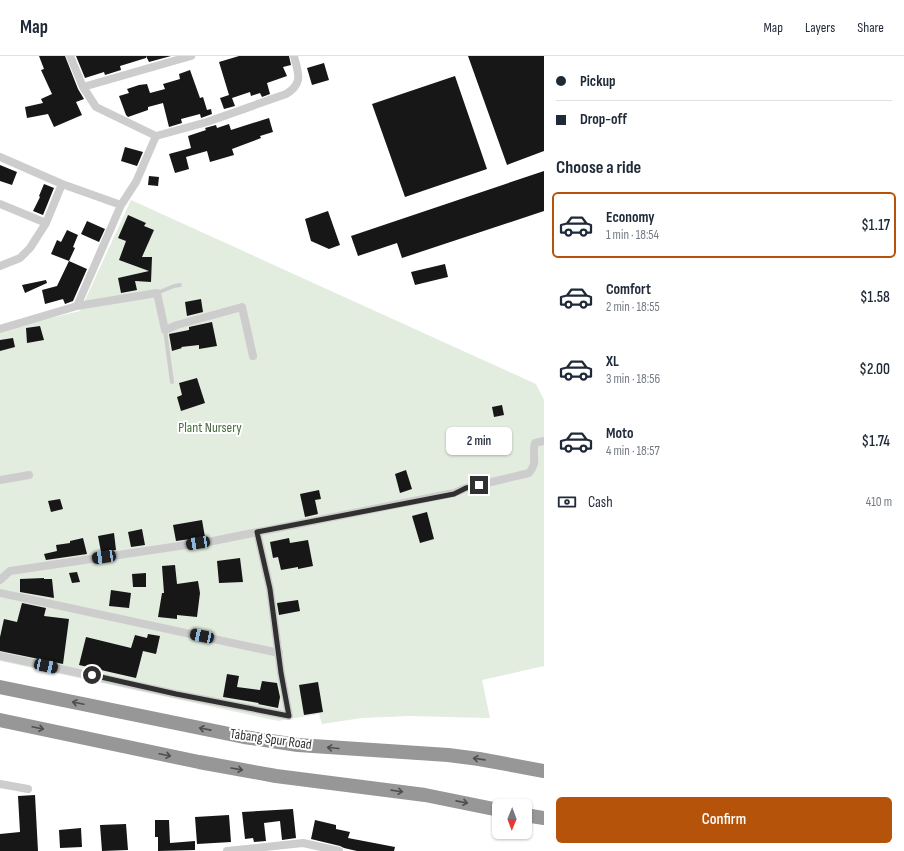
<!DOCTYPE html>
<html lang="en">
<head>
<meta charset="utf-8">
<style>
	body { margin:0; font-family:"Sofia Sans Condensed",sans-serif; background:#f6f6f7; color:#1f2937; height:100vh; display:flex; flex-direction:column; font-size:15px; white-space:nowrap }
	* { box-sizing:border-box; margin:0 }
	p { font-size:13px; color:#747a83 }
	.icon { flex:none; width:22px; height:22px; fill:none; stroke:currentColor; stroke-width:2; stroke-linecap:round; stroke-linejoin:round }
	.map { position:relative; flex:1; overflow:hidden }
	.details { display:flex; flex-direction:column; background:#fff; width:360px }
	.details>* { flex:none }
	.guide { display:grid; align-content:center; height:88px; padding:0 12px; background:#fff }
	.needle { width:26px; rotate:181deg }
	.buttons { position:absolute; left:492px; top:743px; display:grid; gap:8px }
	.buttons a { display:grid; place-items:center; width:40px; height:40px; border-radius:6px; background:#fff; box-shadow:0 1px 3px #0004; font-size:20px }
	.end { position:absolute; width:18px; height:18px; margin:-9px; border:5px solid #303030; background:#fff; box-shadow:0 0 0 2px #fff }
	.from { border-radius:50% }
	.bubble { position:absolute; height:28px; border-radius:6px; background:#fff; box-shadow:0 1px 3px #0004; font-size:13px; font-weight:600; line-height:28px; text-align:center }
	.car { position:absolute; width:12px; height:24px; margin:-12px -6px; border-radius:5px; box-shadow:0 0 3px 1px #0007; background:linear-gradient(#222 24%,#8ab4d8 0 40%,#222 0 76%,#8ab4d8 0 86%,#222 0) }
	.guide b { display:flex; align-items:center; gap:14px; height:38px; font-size:15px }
	.guide b+b { border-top:1px solid #e0e1e3 }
	.guide i { width:10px; height:10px; background:#1f2937 }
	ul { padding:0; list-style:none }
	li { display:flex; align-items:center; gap:12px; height:66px; margin:0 8px 6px; padding:0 4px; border:2px solid transparent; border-radius:6px }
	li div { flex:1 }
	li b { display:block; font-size:15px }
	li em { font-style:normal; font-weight:600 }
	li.on { border-color:#b45309 }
	li>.icon { width:36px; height:36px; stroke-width:1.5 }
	h2 { padding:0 12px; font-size:18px; line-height:48px }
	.pay { display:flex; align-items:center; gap:10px; height:44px; padding:0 12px; font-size:15px }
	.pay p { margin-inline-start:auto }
	.primary-button { display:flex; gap:8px; margin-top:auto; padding:8px 12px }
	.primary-button a { flex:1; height:46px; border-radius:6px; background:#b45309; color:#fff; font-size:16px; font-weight:600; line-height:46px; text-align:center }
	header { display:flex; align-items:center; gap:24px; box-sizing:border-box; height:56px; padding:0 20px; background:#fff; border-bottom:1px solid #e0e1e3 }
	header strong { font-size:19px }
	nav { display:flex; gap:22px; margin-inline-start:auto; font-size:14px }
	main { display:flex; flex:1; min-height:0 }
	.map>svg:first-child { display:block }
	.green { fill:#e2eddf }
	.building { fill:#171717 }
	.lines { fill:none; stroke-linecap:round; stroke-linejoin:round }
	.lane { stroke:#cdcdcd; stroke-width:4 }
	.street { stroke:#cdcdcd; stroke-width:8 }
	.highway { stroke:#979797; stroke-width:14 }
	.oneway { stroke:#4f4f4f }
	.route { stroke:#303030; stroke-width:5 }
	.labels { text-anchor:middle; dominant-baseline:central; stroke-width:4; stroke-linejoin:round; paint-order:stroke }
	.park-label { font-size:14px; fill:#466c3e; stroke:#fff }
	.street-label { font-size:14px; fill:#303030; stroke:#fff }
</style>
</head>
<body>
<header>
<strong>Map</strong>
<nav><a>Map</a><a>Layers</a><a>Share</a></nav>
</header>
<main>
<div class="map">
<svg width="544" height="795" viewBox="0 0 544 795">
	<rect width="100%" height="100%" fill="#fff"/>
	<path class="green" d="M131,144L536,328L544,344V610L482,624L490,662L408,660L362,662L322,668L319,658L278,665L0,605V274L80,255Z"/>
	<path class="building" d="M39,0H65L78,33L84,43L76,46L82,59L54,71L48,58L27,62L25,51L43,47L41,43L52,38L41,14L44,13Z
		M76,0H146V2L120,10L121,14L105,19L104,16L85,22Z
		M146,0H171L149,6Z
		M239,0H289L291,9L283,11L287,20L267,27L270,38L262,41L260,37L251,40L250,36L232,42L235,50L224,53L220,42L229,39L219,6Z
		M468,0H544V95L507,109Z
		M324,7L329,24L312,29L307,12Z
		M190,14L200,42L203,41L207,54L211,53L212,58L201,62L200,58L181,63L182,67L169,71L163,47L148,51V54L128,61L126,59L119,40L129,37L127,33L139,29L147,28L150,37L165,33L163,28L180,23L179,18Z
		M455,20L487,113L405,141L372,48Z
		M269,62L273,76L260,80L261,82L232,93L234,99L210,106L207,95L186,101L189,113L175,117L169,98L191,92L188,80L206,74L205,72L216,69L217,72L229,68L231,74Z
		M125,91L143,96L137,110L121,105Z
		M0,109L17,116L12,129L0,125Z
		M544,115V155L402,202L397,187L358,200L351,180Z
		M149,120L159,121L158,130L148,129Z
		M44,128L54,132L43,159L33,155L40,141L39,140Z
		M328,155L340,189L329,193L311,185L305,163Z
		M128,159L146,167L144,170L154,174L142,201H152L151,226L135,225L137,234L121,237L118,222L149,215L119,204L126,185L118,182Z
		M87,165L105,173L99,186L81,178Z
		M67,174L78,179L73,191L75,192L69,205L51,198L57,184L61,186Z
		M69,205L87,213L73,245L65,248L63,243L45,248L42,234L57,230Z
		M445,208L448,221L415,229L411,216Z
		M46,224L47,227L25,237L22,229Z
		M201,243L203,256L187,260L185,246Z
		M212,266L217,290L199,293V289L181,291L182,292L172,295L169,278L189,274V271Z
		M40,270L44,284L27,287L26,272Z
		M13,282L15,291L0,295V284Z
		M197,322L205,347L181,355L177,341L182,339L179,327Z
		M502,349L504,359L494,361L492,351Z
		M406,414L412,433L400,437L395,418Z
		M319,434L321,443L315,444L318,458L305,461L300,438Z
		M60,443L63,453L51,456L48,445Z
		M427,456L434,483L420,487L412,460Z
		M202,464L205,481L176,485L173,469Z
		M142,473L145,489L131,491L128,476Z
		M114,477L116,494L101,496L98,480Z
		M83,482L87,498L46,504L44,498L57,495L56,489L70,487V485Z
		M289,482L290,487L308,484L313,510L298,513V511L281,514L278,501L273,502L270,486Z
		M240,502L243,526L219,527L217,505Z
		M175,509L177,528L198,525L200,537L197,561L177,559V563L158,561L162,537H164L162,510Z
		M77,516L80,526L72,527L69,517Z
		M146,517V531H133L132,518Z
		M44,522V523H52L54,542L20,536V523Z
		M111,534L131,537L129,552L109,550Z
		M298,544L300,555L279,559L277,547Z
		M22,547L46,552L44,560L69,563L63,608L0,595V581L4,563L17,566Z
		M148,578L160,580L156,598L143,595L136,622L79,609L86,581L131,592L135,579L147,582Z
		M227,618L239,620L237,631L260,634L262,625L277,627L280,641L278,652L258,648L259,647L223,641Z
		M318,626L323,656L304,659L299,629Z
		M35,739L38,795H0V778L20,776L18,740Z
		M293,753L296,782L282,784L280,765L264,767L266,785L254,786L253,782L245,783L242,756Z
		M229,759L231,786L197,788L195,761Z
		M155,764H169L170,787L195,785V794L158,795V781H155Z
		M315,764L336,769V773L350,776L348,782L395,791L394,795H357L344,792L340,790L311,783Z
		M126,768L128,794L102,795L100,769Z
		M81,772L82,791L60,792L59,774Z"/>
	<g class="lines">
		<path class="lane" d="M157,237L174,230L180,229
			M165,274L172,326"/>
		<path class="street" d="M70,0L83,31L96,51L156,80L207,66L286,38C304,27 298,17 294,0
			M83,31L191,0
			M0,101L62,128L121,149
			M0,148L46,167L30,192L20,202L0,210
			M46,167L62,128
			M77,250L157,237L165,274L177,269L242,251L253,300
			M0,273L77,250L121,149L136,126L156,80
			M0,424L29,419
			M0,524L10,515L213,485L454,437L466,432L529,417C539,405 531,400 535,387L544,385
			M0,537L279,597
			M0,600L176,638L289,660L281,617L270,533L257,476
			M0,728L28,733
			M227,795L303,787L339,795"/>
		<path class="highway" d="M0,631L244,681L298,689L448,699L479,703L544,715
			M0,664L199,706L276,720L425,739L499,754
			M525,759L544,762"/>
	</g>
	<defs><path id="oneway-shaft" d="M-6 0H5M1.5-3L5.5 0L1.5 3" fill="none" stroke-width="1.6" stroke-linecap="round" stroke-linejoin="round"/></defs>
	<g class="oneway">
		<use href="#oneway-shaft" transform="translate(78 647) rotate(-168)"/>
		<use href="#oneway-shaft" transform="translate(38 672) rotate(12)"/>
		<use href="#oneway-shaft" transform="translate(205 673) rotate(-169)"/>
		<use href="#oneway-shaft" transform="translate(333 692) rotate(-175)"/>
		<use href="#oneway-shaft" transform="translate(165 699) rotate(12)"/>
		<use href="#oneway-shaft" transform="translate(479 703) rotate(-172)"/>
		<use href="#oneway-shaft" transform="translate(237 713) rotate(10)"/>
		<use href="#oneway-shaft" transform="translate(397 735) rotate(8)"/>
		<use href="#oneway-shaft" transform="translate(462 746) rotate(11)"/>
	</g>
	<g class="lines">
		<path class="route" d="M92,619L176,638L289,660L281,617L270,533L257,476L454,438L466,432L479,429"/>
	</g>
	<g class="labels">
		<g class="park-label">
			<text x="210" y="371">Plant Nursery</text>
		</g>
		<g class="street-label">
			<text transform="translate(271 683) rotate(8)">Tabang Spur Road</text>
		</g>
	</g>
</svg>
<div class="buttons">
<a><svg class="needle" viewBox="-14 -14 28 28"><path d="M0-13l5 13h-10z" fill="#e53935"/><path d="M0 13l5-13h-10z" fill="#747a83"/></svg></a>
</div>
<i class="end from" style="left:92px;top:619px"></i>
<i class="end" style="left:479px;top:429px"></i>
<div class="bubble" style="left:446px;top:371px;width:66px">2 min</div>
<i class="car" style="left:198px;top:487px;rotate:261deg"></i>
<i class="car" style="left:104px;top:501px;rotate:262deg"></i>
<i class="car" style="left:202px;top:580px;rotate:282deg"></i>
<i class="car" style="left:46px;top:610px;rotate:102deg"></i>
</div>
<section class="details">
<div class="guide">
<b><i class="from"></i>Pickup</b>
<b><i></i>Drop-off</b>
</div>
<h2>Choose a ride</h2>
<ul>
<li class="on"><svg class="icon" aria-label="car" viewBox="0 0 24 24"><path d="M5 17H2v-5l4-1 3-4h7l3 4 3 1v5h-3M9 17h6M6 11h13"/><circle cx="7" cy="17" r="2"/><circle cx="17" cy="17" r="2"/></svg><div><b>Economy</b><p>1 min · 18:54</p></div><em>$1.17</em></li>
<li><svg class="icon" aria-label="car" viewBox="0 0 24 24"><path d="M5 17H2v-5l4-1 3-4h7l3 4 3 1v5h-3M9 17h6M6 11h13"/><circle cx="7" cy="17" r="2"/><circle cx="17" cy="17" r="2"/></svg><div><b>Comfort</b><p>2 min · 18:55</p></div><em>$1.58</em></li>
<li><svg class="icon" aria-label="car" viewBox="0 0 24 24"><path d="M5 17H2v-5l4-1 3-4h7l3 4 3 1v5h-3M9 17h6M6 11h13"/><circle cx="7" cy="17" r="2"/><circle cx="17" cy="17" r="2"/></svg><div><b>XL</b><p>3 min · 18:56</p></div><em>$2.00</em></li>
<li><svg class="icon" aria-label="car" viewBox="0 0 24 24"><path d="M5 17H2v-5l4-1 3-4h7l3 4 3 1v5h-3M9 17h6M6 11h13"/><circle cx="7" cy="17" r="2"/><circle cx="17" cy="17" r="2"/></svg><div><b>Moto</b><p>4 min · 18:57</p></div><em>$1.74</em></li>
</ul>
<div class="pay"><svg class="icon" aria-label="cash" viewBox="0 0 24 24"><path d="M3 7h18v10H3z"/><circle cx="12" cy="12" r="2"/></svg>Cash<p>410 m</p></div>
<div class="primary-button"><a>Confirm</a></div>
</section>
</main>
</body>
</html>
